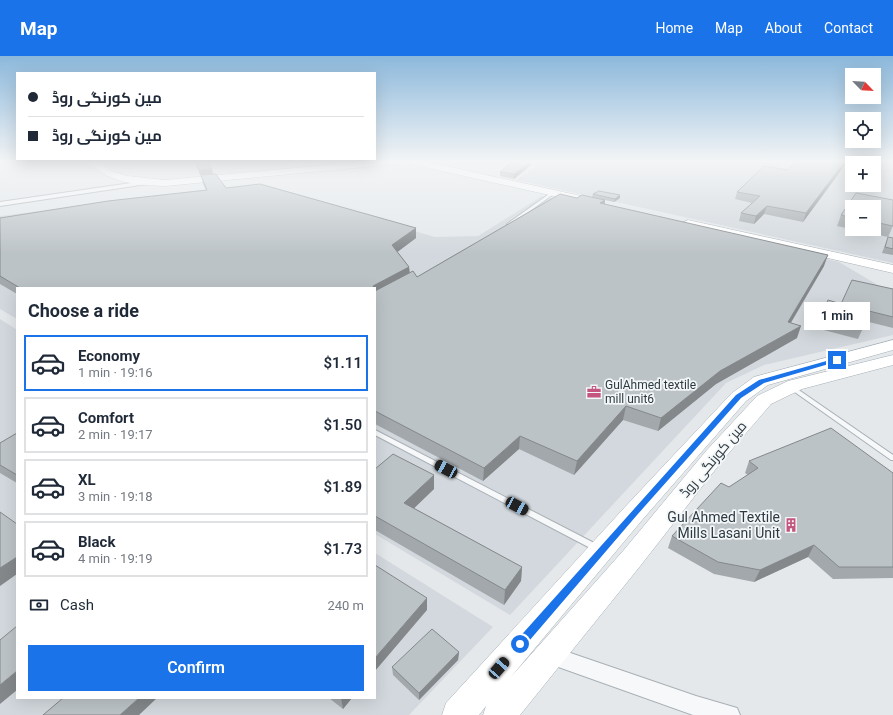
<!DOCTYPE html>
<html lang="en">
<head>
<meta charset="utf-8">
<style>
	body { margin:0; font-family:Roboto,Cairo,sans-serif; background:#f2f2f3; color:#1f2937; height:100vh; display:flex; flex-direction:column; font-size:15px; white-space:nowrap }
	* { box-sizing:border-box; margin:0 }
	p { font-size:13px; color:#747a83 }
	.icon { flex:none; width:22px; height:22px; fill:none; stroke:currentColor; stroke-width:2; stroke-linecap:round; stroke-linejoin:round }
	.map { position:relative; flex:1; overflow:hidden }
	.panel { position:absolute; left:16px; top:231px; width:360px; height:412px; display:flex; flex-direction:column; background:#fff; border-radius:0px; box-shadow:0 4px 16px #0002 }
	.panel>* { flex:none }
	.banner { position:absolute; left:16px; top:16px; width:360px; height:88px; border-radius:0px; box-shadow:0 4px 16px #0002; display:grid; align-content:center; height:88px; padding:0 12px; background:#fff }
	.needle { width:26px; rotate:115deg }
	.tools { position:absolute; left:845px; top:12px; display:grid; gap:8px }
	.tools a { display:grid; place-items:center; width:36px; height:36px; border-radius:0px; background:#fff; box-shadow:0 4px 16px #0002; font-size:20px }
	.end { position:absolute; width:18px; height:18px; margin:-9px; border:5px solid #1a73e8; background:#fff; box-shadow:0 0 0 2px #fff }
	.from { border-radius:50% }
	.bubble { position:absolute; height:28px; border-radius:0px; background:#fff; box-shadow:0 4px 16px #0002; font-size:13px; font-weight:600; line-height:28px; text-align:center }
	.car { position:absolute; width:12px; height:24px; margin:-12px -6px; border-radius:5px; box-shadow:0 0 3px 1px #0007; background:linear-gradient(#222 24%,#8ab4d8 0 40%,#222 0 76%,#8ab4d8 0 86%,#222 0) }
	.banner b { display:flex; align-items:center; gap:14px; height:38px; font-size:15px }
	.banner b+b { border-top:1px solid #e0e1e3 }
	.banner i { width:10px; height:10px; background:#1f2937 }
	ul { padding:0; list-style:none }
	li { display:flex; align-items:center; gap:12px; height:56px; margin:0 8px 6px; padding:0 4px; border:2px solid #e0e1e3; border-radius:0px }
	li div { flex:1 }
	li b { display:block; font-size:15px }
	li em { font-style:normal; font-weight:600 }
	li.current { border-color:#1a73e8 }
	li>.icon { width:36px; height:36px; stroke-width:1.5 }
	h2 { padding:0 12px; font-size:18px; line-height:48px }
	.pay { display:flex; align-items:center; gap:10px; height:44px; padding:0 12px; font-size:15px }
	.pay p { margin-inline-start:auto }
	.cta { display:flex; gap:8px; margin-top:auto; padding:8px 12px }
	.cta a { flex:1; height:46px; border-radius:0px; background:#1a73e8; color:#fff; font-size:16px; font-weight:600; line-height:46px; text-align:center }
	header { display:flex; align-items:center; gap:24px; box-sizing:border-box; height:56px; padding:0 20px; background:#1a73e8; color:#fff }
	header strong { font-size:19px }
	nav { display:flex; gap:22px; margin-inline-start:auto; font-size:14px }
	.map>svg:first-child { display:block }
	.built { fill:#d2d8dd; fill-rule:evenodd }
	.lines { fill:none; stroke-linecap:round; stroke-linejoin:round }
	.lane-casing { stroke:#a9b0b5; stroke-width:2 }
	.street-casing { stroke:#a9b0b5; stroke-width:2 }
	.secondary-casing { stroke:#a9b0b5; stroke-width:1 }
	.primary-casing { stroke:#a4afb6; stroke-width:1 }
	.lane { fill:#f7f8f9; fill-rule:evenodd }
	.street { fill:#f7f8f9; fill-rule:evenodd }
	.secondary { fill:#fff; fill-rule:evenodd }
	.primary { fill:#fff; fill-rule:evenodd }
	.wall { fill:#a2a8ab; fill-rule:evenodd }
	.shaded-wall { fill:#84888b }
	.building { fill:#bcc3c7; stroke:#84888b }
	.route { fill:#1a73e8 }
	.labels { text-anchor:middle; dominant-baseline:central; stroke-width:3.5; stroke-linejoin:round; paint-order:stroke }
	.poi-label { font-size:12px; fill:#2d3942; stroke:#f4f7f8; text-anchor:start }
	.near-street-label { font-size:14px; fill:#2d3942; stroke:#f4f7f8 }
	.near-poi-label { font-size:14px; fill:#2d3942; stroke:#f4f7f8; text-anchor:end }
</style>
</head>
<body>
<header>
<strong>Map</strong>
<nav><a>Home</a><a>Map</a><a>About</a><a>Contact</a></nav>
</header>
<div class="map">
<svg width="893" height="659" viewBox="0 0 893 659">
	<rect width="100%" height="100%" fill="#e4e8eb"/>
	<path class="built" d="M544,105H893V207L516,124ZM852,107H874V129H852ZM852,151H874V173H852Z
		M275,134L435,181L478,180L542,140L839,206L893,238V279L764,309L726,327L510,559L375,478V232H17V263L0,253V160L119,145Z
		M0,263L17,274V642H375V497L493,571L409,659H0Z"/>
	<g class="lines">
		<defs>
			<path id="lane" d="M552,136L555,137L509,170H507V168Z
				M791,329L793,330L893,399V404H891L789,332L788,331L789,330Z
				M375,374L600,490L601,492L600,494L597,495L594,494L375,379Z"/>
			<path id="street" d="M145,125L147,126V128L0,150V146Z
				M550,590L696,640L737,652L740,659H693L550,608L543,605L540,599L543,593Z"/>
			<path id="secondary" d="M88,105H98L111,115L127,120L165,124L370,105H423L581,140L586,143L581,146L406,107L165,130C138,129 107,127 88,105Z
				M688,164L893,209V217L684,169L682,167Z"/>
			<path id="primary" d="M893,284V294L768,329L746,345L643,463L510,622L623,495L706,395L757,340L788,325L893,299V309L802,333L771,348L722,405L641,509L520,659H483L486,650L479,659H442L446,647L625,451L732,337L754,321Z"/>
		</defs>
		<use href="#lane" class="lane-casing"/>
		<use href="#street" class="street-casing"/>
		<use href="#secondary" class="secondary-casing"/>
		<use href="#primary" class="primary-casing"/>
		<use href="#lane" class="lane"/>
		<use href="#street" class="street"/>
		<use href="#secondary" class="secondary"/>
		<use href="#primary" class="primary"/>
	</g>
	<path class="wall" d="M195,105L213,118L226,132L416,182L397,196L409,211L410,217L417,221L577,142L592,141L593,138L620,139V142L614,146L605,144V148L824,210L791,267L797,282L716,328L658,375L623,364L574,419L519,393L483,425L375,368V232H17V238L0,228V162L206,134L203,128L201,119H200Z
		M796,105H848L803,166L764,158L754,168L739,165L741,157L752,147L735,143L737,136L788,114Z
		M530,110L514,123L500,120V116Z
		M856,137L893,144V170L888,181L837,170L841,159ZM852,151H874V173H852Z
		M888,181L893,182V199L882,197Z
		M893,233V272L865,265L862,274L858,283L816,272L820,262L841,248Z
		M17,377V427L0,417V387Z
		M749,405L893,417V522L833,523L808,501L754,526L714,518L668,492L672,480L729,431L748,419L745,417Z
		M375,413L434,433L414,452L522,511L521,525L504,549L375,474Z
		M459,596L458,604L419,644L393,619L392,611Z
		M329,642H352L343,653Z"/>
	<path class="shaded-wall" d="M845,105H848L803,166L806,157Z
		M531,106L530,110L514,123V118Z
		M212,113L213,118L200,119L199,114Z
		M620,139V142L614,146L615,143Z
		M605,144L604,153L600,147Z
		M767,150L764,158L754,168L756,160Z
		M416,172V182L392,200V189Z
		M828,199L824,210L784,278L788,266Z
		M409,211L410,222L375,241V232H374L373,230Z
		M801,270L797,282L716,328L658,375L661,362L720,315Z
		M626,350L623,364L574,419L577,405Z
		M520,380L519,393L483,425L484,412Z
		M434,419V433L405,461L404,447Z
		M814,489L808,501L754,526L760,514Z
		M17,501V518L0,530V512Z
		M522,511L521,525L504,549L505,534Z
		M427,542V554L375,615V602Z
		M459,596L458,604L419,644V637Z
		M17,615V634L0,648V629Z
		M139,642H157L139,659H120Z
		M341,642H352L343,653Z"/>
	<path class="building" d="M195,105H206L212,113L199,114Z
		M513,105H530L531,106L514,118L500,116Z
		M796,105H845L806,157L767,150L756,160L741,157L760,140L737,136L764,110L788,114Z
		M216,118L226,132L260,128L416,172L392,189L409,211L373,230L374,232H20L0,220V162L108,145L207,134L201,119Z
		M599,135L620,139L615,143L593,138Z
		M856,137L893,144V170L874,166V151H852V162L841,159Z
		M560,138L577,142L582,139L605,144L600,147L828,199L788,266L801,270L720,315L661,362L626,350L577,405L520,380L484,412L375,355V235L413,215L417,221Z
		M888,181L893,182V193L885,191Z
		M852,224L893,233V261L869,255L862,274L820,262L828,244L841,248Z
		M831,372L893,417V511H839L814,489L760,514L718,506L672,480L721,427L729,431L758,412L749,405Z
		M17,377V419L0,409V387Z
		M393,398L434,419L404,447L522,511L505,534L375,460V413Z
		M0,456L17,468V501L0,512Z
		M375,509L427,542L375,602Z
		M17,570V615L0,629V584Z
		M432,573L459,596L419,637L392,611Z
		M63,642H139L120,659H43Z"/>
	<linearGradient id="sky" x2="0" y2="1"><stop stop-color="#8cb8db"/><stop offset="0.53" stop-color="#f3f5f6"/><stop offset="1" stop-color="#f3f5f6" stop-opacity="0"/></linearGradient>
	<rect width="893" height="198" fill="url(#sky)"/>
	<path class="route" d="M837,302L839,303V305L764,327L741,342L637,459L523,592L520,593L516,592L515,588L516,585L736,339L759,324Z"/>
	<defs>
		<symbol id="office-bare" viewBox="-9 -9 18 18"><path d="M-6-3h4V-5.5h4V-3h4V5H-6ZM-1-4.5V-3h2v-1.5ZM-6 0V1H6V0Z" fill="#c4557e" stroke="#f4f7f8" stroke-width="2.5" paint-order="stroke"/></symbol>
		<symbol id="building-bare" viewBox="-9 -9 18 18"><path d="M-4-6H4V6H1V3H-1V6H-4ZM-2.5-4.3h1.7v1.8h-1.7ZM.8-4.3h1.7v1.8H.8ZM-2.5-1h1.7V.8h-1.7ZM.8-1h1.7V.8H.8Z" fill="#c4557e" stroke="#f4f7f8" stroke-width="2.5" paint-order="stroke"/></symbol>
	</defs>
	<g fill-rule="evenodd">
		<use href="#office-bare" x="584" y="326" width="20" height="20"/>
		<use href="#building-bare" x="781" y="459" width="20" height="20"/>
	</g>
	<g class="labels">
		<g class="poi-label">
			<text x="605" y="329">GulAhmed textile<tspan x="605" dy="14">mill unit6</tspan></text>
		</g>
		<g class="near-street-label">
			<text transform="translate(713 403) rotate(-50)">مین کورنگی روڈ</text>
		</g>
		<g class="near-poi-label">
			<text x="780" y="461">Gul Ahmed Textile<tspan x="780" dy="16">Mills Lasani Unit</tspan></text>
		</g>
	</g>
</svg>
<div class="tools">
<a><svg class="needle" viewBox="-14 -14 28 28"><path d="M0-13l5 13h-10z" fill="#e53935"/><path d="M0 13l5-13h-10z" fill="#747a83"/></svg></a>
<a><svg class="icon" aria-label="locate" viewBox="0 0 24 24"><circle cx="12" cy="12" r="6"/><path d="M12 2v4M12 18v4M2 12h4M18 12h4"/></svg></a>
<a>+</a>
<a>−</a>
</div>
<i class="end from" style="left:520px;top:588px"></i>
<i class="end" style="left:837px;top:304px"></i>
<div class="bubble" style="left:804px;top:246px;width:66px">1 min</div>
<i class="car" style="left:446px;top:413px;rotate:298deg"></i>
<i class="car" style="left:517px;top:450px;rotate:118deg"></i>
<i class="car" style="left:499px;top:612px;rotate:41deg"></i>
<div class="banner">
<b><i class="from"></i>مین کورنگی روڈ</b>
<b><i></i>مین کورنگی روڈ</b>
</div>
<section class="panel">
<h2>Choose a ride</h2>
<ul>
<li class="current"><svg class="icon" aria-label="car" viewBox="0 0 24 24"><path d="M5 17H2v-5l4-1 3-4h7l3 4 3 1v5h-3M9 17h6M6 11h13"/><circle cx="7" cy="17" r="2"/><circle cx="17" cy="17" r="2"/></svg><div><b>Economy</b><p>1 min · 19:16</p></div><em>$1.11</em></li>
<li><svg class="icon" aria-label="car" viewBox="0 0 24 24"><path d="M5 17H2v-5l4-1 3-4h7l3 4 3 1v5h-3M9 17h6M6 11h13"/><circle cx="7" cy="17" r="2"/><circle cx="17" cy="17" r="2"/></svg><div><b>Comfort</b><p>2 min · 19:17</p></div><em>$1.50</em></li>
<li><svg class="icon" aria-label="car" viewBox="0 0 24 24"><path d="M5 17H2v-5l4-1 3-4h7l3 4 3 1v5h-3M9 17h6M6 11h13"/><circle cx="7" cy="17" r="2"/><circle cx="17" cy="17" r="2"/></svg><div><b>XL</b><p>3 min · 19:18</p></div><em>$1.89</em></li>
<li><svg class="icon" aria-label="car" viewBox="0 0 24 24"><path d="M5 17H2v-5l4-1 3-4h7l3 4 3 1v5h-3M9 17h6M6 11h13"/><circle cx="7" cy="17" r="2"/><circle cx="17" cy="17" r="2"/></svg><div><b>Black</b><p>4 min · 19:19</p></div><em>$1.73</em></li>
</ul>
<div class="pay"><svg class="icon" aria-label="cash" viewBox="0 0 24 24"><path d="M3 7h18v10H3z"/><circle cx="12" cy="12" r="2"/></svg>Cash<p>240 m</p></div>
<div class="cta"><a>Confirm</a></div>
</section>
</div>
</body>
</html>
